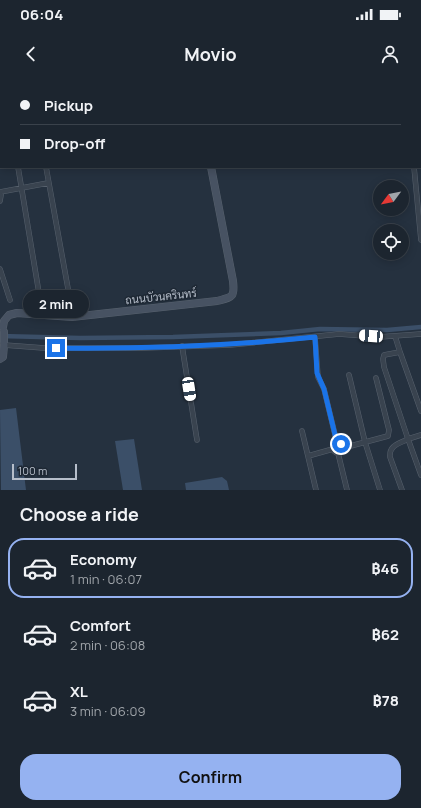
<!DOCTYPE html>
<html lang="en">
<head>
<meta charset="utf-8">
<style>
	body { margin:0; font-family:Manrope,Sarabun,sans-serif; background:#29313b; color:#f1f3f6; height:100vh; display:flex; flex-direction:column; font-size:15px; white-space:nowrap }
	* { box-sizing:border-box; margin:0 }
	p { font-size:13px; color:#a0a5aa }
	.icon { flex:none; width:22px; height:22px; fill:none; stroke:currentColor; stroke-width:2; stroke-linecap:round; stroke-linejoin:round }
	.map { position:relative; height:410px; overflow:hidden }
	.details { display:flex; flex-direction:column; background:#1c252f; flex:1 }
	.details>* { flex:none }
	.hud { position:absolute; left:0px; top:0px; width:421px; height:88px; box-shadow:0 2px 10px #0003,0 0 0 1px #3a424b; display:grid; align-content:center; height:88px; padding:0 20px; background:#1c252f }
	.needle { width:26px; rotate:238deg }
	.controls { position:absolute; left:373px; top:100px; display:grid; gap:8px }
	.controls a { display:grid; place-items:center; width:36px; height:36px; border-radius:50%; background:#1c252f; box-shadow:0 2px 10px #0003,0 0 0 1px #3a424b; font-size:20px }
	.scale { position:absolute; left:12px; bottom:10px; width:65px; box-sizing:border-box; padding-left:4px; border:2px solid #b6beca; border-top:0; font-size:11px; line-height:14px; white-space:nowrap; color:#b6beca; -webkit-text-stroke:3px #1e2834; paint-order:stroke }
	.end { position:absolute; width:18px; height:18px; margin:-9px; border:5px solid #1a73e8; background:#fff; box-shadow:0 0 0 2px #fff }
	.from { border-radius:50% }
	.bubble { position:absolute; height:28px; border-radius:14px; background:#1c252f; box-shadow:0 2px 10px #0003,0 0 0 1px #3a424b; font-size:13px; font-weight:700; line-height:28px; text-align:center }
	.car { position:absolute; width:12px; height:24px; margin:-12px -6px; border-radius:5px; box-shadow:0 0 3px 1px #0007; background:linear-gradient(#fff 24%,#345 0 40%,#fff 0 76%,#345 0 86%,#fff 0) }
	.hud b { display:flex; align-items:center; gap:14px; height:38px; font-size:15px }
	.hud b+b { border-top:1px solid #3a424b }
	.hud i { width:10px; height:10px; background:#f1f3f6 }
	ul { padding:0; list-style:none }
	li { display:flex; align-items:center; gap:12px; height:60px; margin:0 8px 6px; padding:0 12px; border:2px solid transparent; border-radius:16px }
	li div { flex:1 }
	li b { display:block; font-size:15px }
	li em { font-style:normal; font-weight:700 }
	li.selected { border-color:#95b2f1 }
	li>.icon { width:36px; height:36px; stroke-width:1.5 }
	h2 { padding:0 20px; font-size:18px; line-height:48px }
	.primary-button { display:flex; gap:8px; margin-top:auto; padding:8px 20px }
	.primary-button a { flex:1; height:46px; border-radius:16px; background:#95b2f1; color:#111; font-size:16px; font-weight:700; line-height:46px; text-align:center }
	.status { display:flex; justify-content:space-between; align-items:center; height:28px; padding:0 20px; background:#1c252f; direction:ltr }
	.status svg { height:11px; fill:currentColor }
	header { display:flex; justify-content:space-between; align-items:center; height:52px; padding:0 20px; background:#1c252f; font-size:18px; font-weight:700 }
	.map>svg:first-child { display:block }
	.water { fill:#3b4f68 }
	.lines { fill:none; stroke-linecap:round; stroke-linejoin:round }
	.canal { stroke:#3b4f68; stroke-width:4.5 }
	.street-casing { stroke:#57616d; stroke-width:5.5 }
	.secondary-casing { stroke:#57616d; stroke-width:8 }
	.street { stroke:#39434f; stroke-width:4.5 }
	.secondary { stroke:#475262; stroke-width:7 }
	.route { stroke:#1a73e8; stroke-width:5 }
	.labels { text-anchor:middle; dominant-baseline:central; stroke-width:3; stroke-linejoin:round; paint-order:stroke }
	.street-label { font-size:11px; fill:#b6beca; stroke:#1e2834 }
</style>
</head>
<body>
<div class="status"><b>06:04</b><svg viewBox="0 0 49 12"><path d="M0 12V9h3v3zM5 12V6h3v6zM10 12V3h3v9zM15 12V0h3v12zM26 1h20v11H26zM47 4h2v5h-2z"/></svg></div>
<header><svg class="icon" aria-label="back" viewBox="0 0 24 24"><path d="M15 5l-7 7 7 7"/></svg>Movio<svg class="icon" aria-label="person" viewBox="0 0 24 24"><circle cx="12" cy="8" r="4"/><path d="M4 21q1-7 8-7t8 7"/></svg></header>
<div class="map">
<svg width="421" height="410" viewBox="0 0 421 410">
	<rect width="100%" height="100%" fill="#25313f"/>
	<path class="water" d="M16,328L26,410H1L0,330Z
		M134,359L142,410H123L115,361Z
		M222,397L227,401L229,410H186L185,403Z"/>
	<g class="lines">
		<path class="canal" d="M0,256L80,258L173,257L281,253L320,249L387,250L421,247"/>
		<defs>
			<path id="street" d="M2,0V1
				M31,0V1
				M406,0V1
				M55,1L56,0
				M0,13H1
				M18,87L41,225
				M46,87L71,225
				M414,87L421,160
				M0,112L48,103
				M0,113L1,115L0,121
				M0,189L10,220
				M395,256L400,272L384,275L383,279L384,287L408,359C399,364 389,365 390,377L402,410
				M315,257L318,297L324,309L337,363
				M4,264V265L44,268H142L230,265L339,254L379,257L421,254
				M182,266L197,360
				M400,272L421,331
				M349,295L365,362L380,410
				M302,351L316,410
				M421,355L408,359L421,395
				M333 368a5 5 0 1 1 10 0a5 5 0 1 1-10 0Z
				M343,368L388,356L389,350L376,298
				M338,373L347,410
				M308,376L333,369"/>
			<path id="secondary" d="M195,0V1
				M3,247L4,241L9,235L17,233L72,237L217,221C232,217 235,218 233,201L211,87
				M4,252V262
				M0,279L3,277L4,265"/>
		</defs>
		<use href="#street" class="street-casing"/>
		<use href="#secondary" class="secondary-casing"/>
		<use href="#street" class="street"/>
		<use href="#secondary" class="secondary"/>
	</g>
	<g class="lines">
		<path class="route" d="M56,268C143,269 229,266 315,257L317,293L324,309L337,363L341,364"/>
	</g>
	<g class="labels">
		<g class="street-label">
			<text transform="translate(161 216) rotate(-6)">ถนนบัวนครินทร์</text>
		</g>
	</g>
</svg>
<div class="controls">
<a><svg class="needle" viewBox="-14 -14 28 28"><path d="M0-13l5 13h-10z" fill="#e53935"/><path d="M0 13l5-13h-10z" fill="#a0a5aa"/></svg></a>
<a><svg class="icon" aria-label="locate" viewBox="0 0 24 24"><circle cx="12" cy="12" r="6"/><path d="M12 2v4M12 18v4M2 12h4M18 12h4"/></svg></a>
</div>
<div class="scale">100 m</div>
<i class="end from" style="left:341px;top:364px"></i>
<i class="end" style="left:56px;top:268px"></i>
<div class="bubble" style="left:23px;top:210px;width:66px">2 min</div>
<i class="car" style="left:371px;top:256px;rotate:274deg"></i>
<i class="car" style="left:189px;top:309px;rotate:171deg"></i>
<div class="hud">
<b><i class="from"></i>Pickup</b>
<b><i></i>Drop-off</b>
</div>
</div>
<section class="details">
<h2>Choose a ride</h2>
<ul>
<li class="selected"><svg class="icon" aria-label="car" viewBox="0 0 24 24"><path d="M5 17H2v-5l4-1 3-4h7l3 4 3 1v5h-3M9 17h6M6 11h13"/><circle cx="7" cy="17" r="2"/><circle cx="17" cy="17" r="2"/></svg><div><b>Economy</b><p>1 min · 06:07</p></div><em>฿46</em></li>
<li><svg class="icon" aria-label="car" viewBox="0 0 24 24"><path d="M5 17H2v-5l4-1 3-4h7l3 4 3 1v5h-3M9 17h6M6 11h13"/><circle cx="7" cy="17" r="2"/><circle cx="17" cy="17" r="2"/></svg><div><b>Comfort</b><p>2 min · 06:08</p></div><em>฿62</em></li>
<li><svg class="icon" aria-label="car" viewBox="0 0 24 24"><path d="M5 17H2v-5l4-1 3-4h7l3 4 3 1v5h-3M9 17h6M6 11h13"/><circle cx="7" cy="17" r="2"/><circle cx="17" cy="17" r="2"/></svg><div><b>XL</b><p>3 min · 06:09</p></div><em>฿78</em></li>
</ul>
<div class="primary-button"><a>Confirm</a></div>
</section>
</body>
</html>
